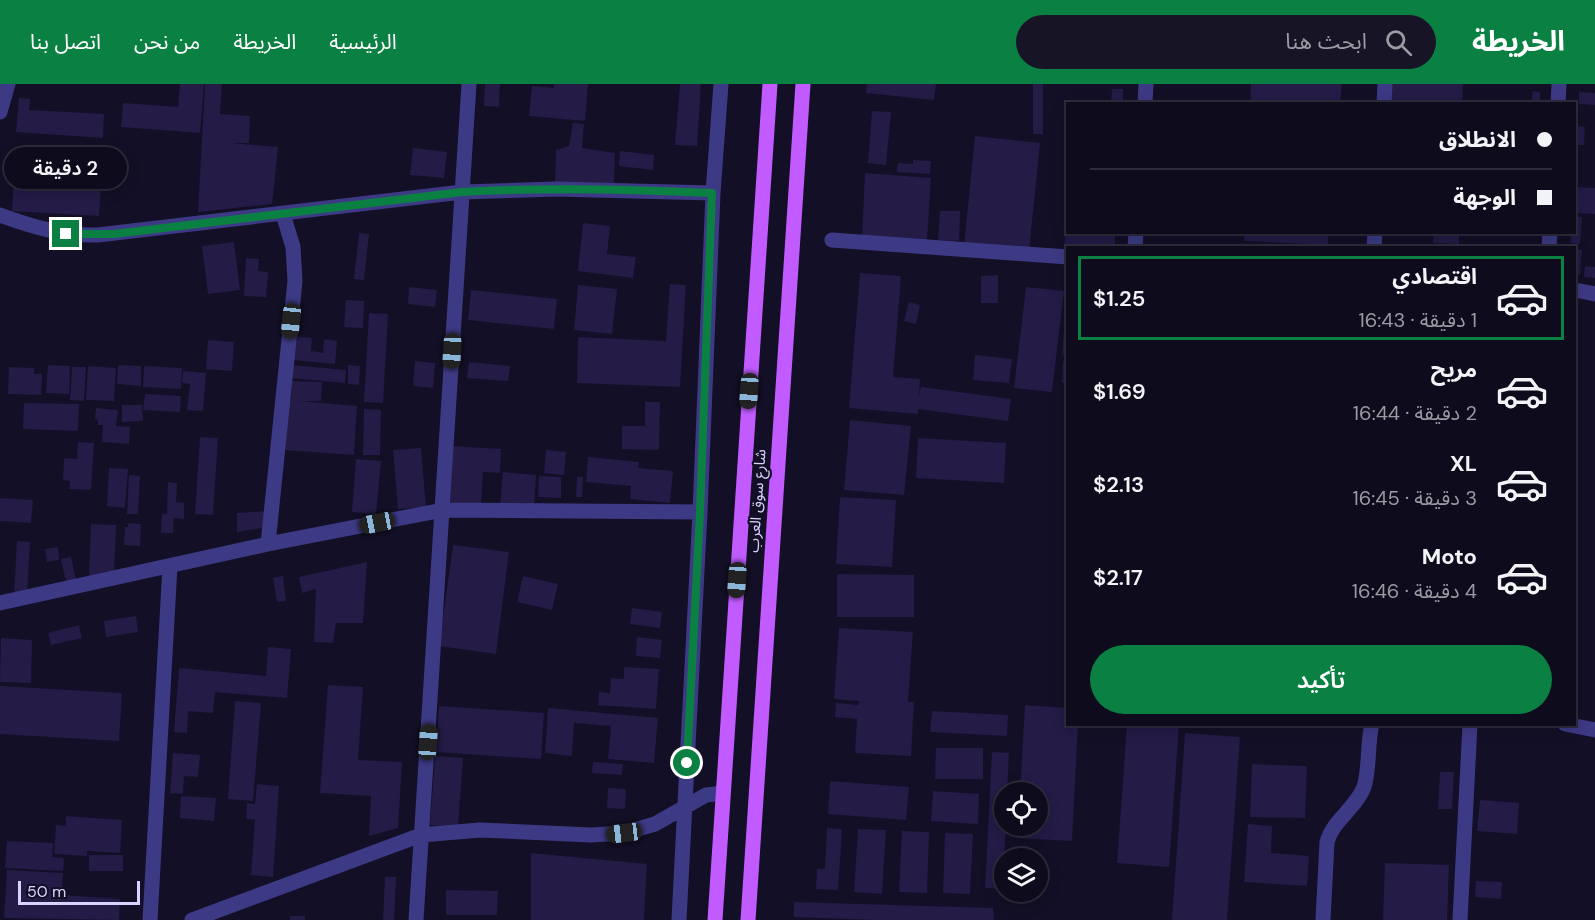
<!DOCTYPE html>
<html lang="ar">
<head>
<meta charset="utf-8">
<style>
	body { margin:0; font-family:"DM Sans","Noto Sans Arabic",sans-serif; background:#171425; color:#f1f3f6; direction:rtl; height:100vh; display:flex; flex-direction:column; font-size:22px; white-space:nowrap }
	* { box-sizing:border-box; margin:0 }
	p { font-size:20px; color:#9b9ba3 }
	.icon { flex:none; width:33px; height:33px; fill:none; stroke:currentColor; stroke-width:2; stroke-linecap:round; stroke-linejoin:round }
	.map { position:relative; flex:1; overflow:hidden; direction:ltr }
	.side { position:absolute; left:1066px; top:162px; width:510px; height:480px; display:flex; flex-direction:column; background:#0e0b1c; border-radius:0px; box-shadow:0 3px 15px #0003,0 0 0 2px #2e2b3b; direction:rtl }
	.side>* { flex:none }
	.guide { position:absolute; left:1066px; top:18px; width:510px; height:132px; border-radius:0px; box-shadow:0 3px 15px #0003,0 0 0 2px #2e2b3b; direction:rtl; display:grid; align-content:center; height:132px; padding:0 24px; background:#0e0b1c }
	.buttons { position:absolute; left:994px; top:698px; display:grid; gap:12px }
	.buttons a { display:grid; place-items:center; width:54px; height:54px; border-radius:50%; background:#0e0b1c; box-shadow:0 3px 15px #0003,0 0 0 2px #2e2b3b; font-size:30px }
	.scale { position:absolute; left:18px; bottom:15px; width:122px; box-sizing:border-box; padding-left:6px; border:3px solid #d9d4ff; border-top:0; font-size:16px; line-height:21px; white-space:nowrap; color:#d9d4ff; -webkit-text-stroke:4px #130f26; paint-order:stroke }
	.end { position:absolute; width:27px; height:27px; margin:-14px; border:8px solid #0b8043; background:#fff; box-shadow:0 0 0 3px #fff }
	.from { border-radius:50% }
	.bubble { position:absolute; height:42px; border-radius:21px; background:#0e0b1c; box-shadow:0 3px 15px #0003,0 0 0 2px #2e2b3b; font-size:20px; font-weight:600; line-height:42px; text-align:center; direction:rtl }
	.car { position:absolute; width:18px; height:36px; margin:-18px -9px; border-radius:8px; box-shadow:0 0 4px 2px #0007; background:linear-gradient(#222 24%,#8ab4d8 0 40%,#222 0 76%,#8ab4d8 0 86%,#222 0) }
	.guide b { display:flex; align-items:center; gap:21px; height:57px; font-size:22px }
	.guide b+b { border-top:2px solid #2e2b3b }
	.guide i { width:15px; height:15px; background:#f1f3f6 }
	ul { padding:10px 0 0; list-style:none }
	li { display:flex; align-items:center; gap:18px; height:84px; margin:0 12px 9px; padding:0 12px; border:3px solid transparent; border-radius:0px }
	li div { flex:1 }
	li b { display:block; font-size:22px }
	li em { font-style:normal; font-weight:600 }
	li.on { border-color:#0b8043 }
	li>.icon { width:54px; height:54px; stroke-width:1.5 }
	.primary-button { display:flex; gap:12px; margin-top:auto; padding:12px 24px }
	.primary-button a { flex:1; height:69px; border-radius:36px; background:#0b8043; color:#fff; font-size:24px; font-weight:600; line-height:69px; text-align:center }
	header { display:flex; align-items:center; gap:36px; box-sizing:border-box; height:84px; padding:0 30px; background:#0b8043; color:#fff }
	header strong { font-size:28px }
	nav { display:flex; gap:33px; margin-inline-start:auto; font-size:21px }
	.search { width:420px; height:54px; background:#171425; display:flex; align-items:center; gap:15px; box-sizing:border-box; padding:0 21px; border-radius:33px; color:#9b9ba3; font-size:22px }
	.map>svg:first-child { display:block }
	.building { fill:#241b47 }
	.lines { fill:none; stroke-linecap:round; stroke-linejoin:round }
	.minor { stroke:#3d3a85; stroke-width:15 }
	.major { stroke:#c25bff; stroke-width:15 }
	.route { stroke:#0b8043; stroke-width:8 }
	.labels { text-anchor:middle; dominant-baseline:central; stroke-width:4.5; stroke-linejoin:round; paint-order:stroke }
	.street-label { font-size:15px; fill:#d9d4ff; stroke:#130f26 }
</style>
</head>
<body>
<header>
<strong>الخريطة</strong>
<div class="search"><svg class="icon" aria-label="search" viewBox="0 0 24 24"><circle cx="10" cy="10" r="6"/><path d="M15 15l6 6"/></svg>ابحث هنا</div>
<nav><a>الرئيسية</a><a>الخريطة</a><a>من نحن</a><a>اتصل بنا</a></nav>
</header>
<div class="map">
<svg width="1595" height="836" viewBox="0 0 1595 836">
	<rect width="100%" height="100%" fill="#130f26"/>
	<path class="building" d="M180,0H204L200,49L121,43L123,19L178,23Z
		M205,0H222L220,30L250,32L249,59H231L278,63L272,120L198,128Z
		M485,0H500L499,23L484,22Z
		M554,0H588L585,37L529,32L532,2L554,4Z
		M680,0H701L697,62L675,61Z
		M867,0H936L934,16L866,9Z
		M1033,0H1043V50H1033Z
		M1251,0H1342L1340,20H1250Z
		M1391,0H1463L1462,20H1391Z
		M1112,5H1123V20H1111Z
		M1533,7L1540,8V20L1531,19Z
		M1579,8L1595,9V21L1579,20Z
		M19,14L30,15L29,26L104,30L103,54L16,48Z
		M872,27L891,28L886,81L868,79Z
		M573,39L584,40L582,64L615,69L614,101L555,98L556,66L569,62Z
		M1576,42L1585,43L1584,61H1575Z
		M975,52L1040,59L1029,167L964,161Z
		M413,64L447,68L444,94L410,91Z
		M620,67L654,71L653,86L619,82Z
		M913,76L931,77L930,90L897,88L898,79L913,80Z
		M865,89L931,94L927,156L862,153Z
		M14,91H27V100L101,104L99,132L12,127Z
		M1575,103L1595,104V130L1575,129Z
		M940,127H960L959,157L938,156Z
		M1575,132L1582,133L1580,160L1570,159L1571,148H1575Z
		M1066,135L1068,136V148H1115V164H1068V171L1064,170Z
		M583,139L610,142L607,170L636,173L633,194L578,187Z
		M1245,148H1328V161L1244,157Z
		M1434,148H1459V160L1433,159Z
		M359,149L369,150L364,196L354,195Z
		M234,158L240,206L208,210L202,162Z
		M1575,166H1582L1580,191L1575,190Z
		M246,174L259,175L258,187L268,188L266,213L244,212Z
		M1585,182L1595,183V194L1584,193Z
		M860,189L901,192L893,293L920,295L919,312L921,303L1011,315L1008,337L918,325V330L849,324Z
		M998,191V219H981V192Z
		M670,200L686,201L680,303L577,299L578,253L666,257Z
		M578,201L617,205L612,250L574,246Z
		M409,203L437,206L435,223L408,220Z
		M1026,203L1064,207L1052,308L1014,304Z
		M471,206L557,215L554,245L468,236Z
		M346,216L364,217L363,244L344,243Z
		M909,218L920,221L916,240L904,237Z
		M369,229L388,230L383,319L364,318Z
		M1064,246L1068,247V272L1062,271Z
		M294,252L312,254L311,267L323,269L324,255L337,257L335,280L292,276Z
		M208,256L234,258L232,287L206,285Z
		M975,271L1012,275L1009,299L973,296Z
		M415,277L435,279L433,304L413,302Z
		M1063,277L1068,278V299H1062Z
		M469,278L510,282L508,297L467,294Z
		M48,281L70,282L69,310L46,309Z
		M118,281L141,282V302L117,300Z
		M291,281L346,286L345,299L290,294Z
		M348,281L360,282L359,301L348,300Z
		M88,282L116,284L114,317L86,316Z
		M144,282L182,284L181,305L143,303Z
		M9,283L34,284V290H42L41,311L8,310Z
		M72,283H86L84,317L70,316Z
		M183,287L206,289L203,327L187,326L190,300L182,299Z
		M292,297L322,298L321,317H299L357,322L354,371L284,366L288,316L291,317Z
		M145,310L181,312L180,328L143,326Z
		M645,318H660L659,366L622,365V342H645Z
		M24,319L79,320L78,347L23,345Z
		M122,321H142L143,337L122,338Z
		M96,324L118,326L116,342L130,343L129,360L102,358L103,341H98V336L95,335Z
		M364,325L381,326L380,371H363Z
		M850,336L911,342L904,411L844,406Z
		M200,353L218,354L213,431L195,430Z
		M918,354L1006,359L1004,399L916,394Z
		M78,358L94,359L91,406L69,405L70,397L63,396L64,374L77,375Z
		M452,362L501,365L500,389L483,388L481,423L449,422Z
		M421,364L426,423L398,425L393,366Z
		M546,366L566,368L564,391L544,389Z
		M588,373L639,378L638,384L673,387L670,419L630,415L631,402L586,398Z
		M356,375L381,377L376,430L352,428Z
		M109,384L128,385L125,424L107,422Z
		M503,388L536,391L534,425L500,422Z
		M129,391L140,392L138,430H127Z
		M539,392L561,393V414L538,413Z
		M577,393H583L582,413H576Z
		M168,398L177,399L176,418L184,419V435L174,434L173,449H161L162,430H167Z
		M840,413L896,416L892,483L836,480Z
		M0,414L33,416L31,439L0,437Z
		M268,427V443L237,448V429Z
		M128,439L141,440L140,462L124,461L125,443H128Z
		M91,440L116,441L114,492L89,491Z
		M17,457L30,458L27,511L14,510Z
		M453,461L509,468L496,570L439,562Z
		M58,463L59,476L47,478L45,465Z
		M71,473L76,496L66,498L61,475Z
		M367,478L363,539H336L333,559L314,558L316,505L302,509L299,493Z
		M837,490L914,491V533H837Z
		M283,492L286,517L277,518L273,494Z
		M523,492L558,500L552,526L517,518Z
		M632,524L662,528L660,544L630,540Z
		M136,532L138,548L106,553L104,537Z
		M79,541L82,554L51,561L48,549Z
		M839,544L913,548L908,618H914L911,672L855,669L857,635L835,633L836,619L858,621L859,617L834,615Z
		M637,553L662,556L660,574L636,572Z
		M1,554L32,556L31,599L0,598Z
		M268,563L291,565L287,614L215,608L213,629L188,627L187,649L174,648L179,584L266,592Z
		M624,583L659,585L656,625L598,621L599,608L610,609L611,594L624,595Z
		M328,601L363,603L358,676L402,678L398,744L369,752L371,712L320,709Z
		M0,602L122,609L119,657L0,650Z
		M235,617L261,619L253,717L228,715Z
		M1025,621L1068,624V640H1078L1072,757L1018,754L1019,741H1038V708H1020Z
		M439,622L544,629L541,675L436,668Z
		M548,624L658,634L654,679L608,675L611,642L574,639L572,672L545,669Z
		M932,627L1008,631L1007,652L930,648Z
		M1127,640L1179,641L1169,783L1117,779Z
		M1185,649L1240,653L1227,836H1172Z
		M936,664H983V695H935Z
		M992,668L1009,669L1007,708H1005L1006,741L1002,805L985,804Z
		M173,669L200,671L198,693L184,692L183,710L170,709Z
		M435,672L463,674L458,743L430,741Z
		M593,678L623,680L622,691L592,689Z
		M1252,680L1307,682L1305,734L1250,733Z
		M1440,688H1454L1452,725H1438Z
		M830,697L909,703L906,736L828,730Z
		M257,700L279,702L273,793L251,791L255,735H246L247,719L255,720Z
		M608,704L626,705L625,725L607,724Z
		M933,707L979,710L978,740L931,737Z
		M181,712L216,714L214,737L180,734Z
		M1480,716L1519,719L1517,750L1477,747Z
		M66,732L122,736L120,769L87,767V772L54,770L56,741L66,742Z
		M1248,740L1272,742L1271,769L1309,772L1307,802L1244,798Z
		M827,744L842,745L838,806L816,805L817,785H825Z
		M858,745L886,746L882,810L854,808Z
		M902,747L929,748L927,809L899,808Z
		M945,749L973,750L970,810L943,809Z
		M7,757L53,759L52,773L64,774L63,787L5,784Z
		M531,769L647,780L644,836H531Z
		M89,771H123V787H89Z
		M1385,779L1449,781L1447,836H1383Z
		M7,786L63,789L62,811L120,815L119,836L4,834Z
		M385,793H396L394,836H383Z
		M1476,797L1502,798L1501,815L1475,813Z
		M446,806L498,807L497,831H446Z
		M794,818L993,824L994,836H875L794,833Z
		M290,832H305V836H290Z"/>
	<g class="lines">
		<path class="minor" d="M1145,20L1146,0
			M1384,20L1385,0
			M1558,20L1559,0
			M0,28L8,0
			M0,131C33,143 63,152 98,151L462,108L556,105L713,109
			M832,156L1068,173
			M1135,164L1136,148
			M1374,164L1375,148
			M1549,164L1550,148
			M1575,206L1595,210
			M268,460L295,197L293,163L283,130
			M0,519L268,460L443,426L700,428
			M1565,640L1595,646
			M150,836L170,482
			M192,836L421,751L480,746L591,751L624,749L655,740L706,711L723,709
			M416,836L469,0
			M679,836L700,428L713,109L721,0
			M1323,836L1327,758C1333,736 1356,724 1364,703C1370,684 1367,660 1372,640
			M1460,836L1470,640"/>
		<path class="major" d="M715,836L770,0
			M748,836L803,0"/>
	</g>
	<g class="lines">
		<path class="route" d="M66,150H114L462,108C546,103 629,105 712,109L700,428L687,679"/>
	</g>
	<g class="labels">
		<g class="street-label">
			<text transform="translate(757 417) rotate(-86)">شارع سوق العرب</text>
		</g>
	</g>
</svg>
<div class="buttons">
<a><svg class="icon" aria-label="locate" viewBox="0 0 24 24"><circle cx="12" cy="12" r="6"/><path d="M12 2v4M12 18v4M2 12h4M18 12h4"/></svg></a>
<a><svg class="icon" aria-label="layers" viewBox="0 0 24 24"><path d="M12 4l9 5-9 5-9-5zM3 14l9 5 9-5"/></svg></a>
</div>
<div class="scale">50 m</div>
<i class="end from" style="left:687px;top:679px"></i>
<i class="end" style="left:66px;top:150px"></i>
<div class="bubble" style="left:4px;top:63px;width:123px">2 دقيقة</div>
<i class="car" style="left:291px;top:237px;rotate:186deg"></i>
<i class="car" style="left:452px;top:267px;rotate:183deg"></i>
<i class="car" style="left:749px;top:307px;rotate:184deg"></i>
<i class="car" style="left:377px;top:439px;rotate:259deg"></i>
<i class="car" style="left:737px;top:496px;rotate:184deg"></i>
<i class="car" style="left:428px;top:658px;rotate:4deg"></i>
<i class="car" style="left:624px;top:749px;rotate:263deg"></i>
<div class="guide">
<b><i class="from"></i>الانطلاق</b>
<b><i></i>الوجهة</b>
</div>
<section class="side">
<ul>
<li class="on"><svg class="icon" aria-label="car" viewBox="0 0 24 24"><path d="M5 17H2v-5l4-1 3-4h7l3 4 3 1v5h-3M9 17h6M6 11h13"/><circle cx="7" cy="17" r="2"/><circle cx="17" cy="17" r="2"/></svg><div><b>اقتصادي</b><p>1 دقيقة · 16:43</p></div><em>$1.25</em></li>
<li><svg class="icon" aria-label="car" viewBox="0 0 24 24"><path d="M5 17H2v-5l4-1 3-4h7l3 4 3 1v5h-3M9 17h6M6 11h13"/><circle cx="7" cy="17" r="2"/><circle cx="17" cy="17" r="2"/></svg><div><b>مريح</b><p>2 دقيقة · 16:44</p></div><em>$1.69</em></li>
<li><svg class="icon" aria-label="car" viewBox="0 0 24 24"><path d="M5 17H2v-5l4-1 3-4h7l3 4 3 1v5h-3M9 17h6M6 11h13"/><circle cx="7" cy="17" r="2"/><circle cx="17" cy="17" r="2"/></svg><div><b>XL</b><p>3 دقيقة · 16:45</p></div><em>$2.13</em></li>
<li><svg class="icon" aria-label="car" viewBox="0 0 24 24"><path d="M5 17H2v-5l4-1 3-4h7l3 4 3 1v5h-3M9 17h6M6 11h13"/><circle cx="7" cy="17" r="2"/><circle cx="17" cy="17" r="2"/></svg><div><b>Moto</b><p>4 دقيقة · 16:46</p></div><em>$2.17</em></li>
</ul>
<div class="primary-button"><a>تأكيد</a></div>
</section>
</div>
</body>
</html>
